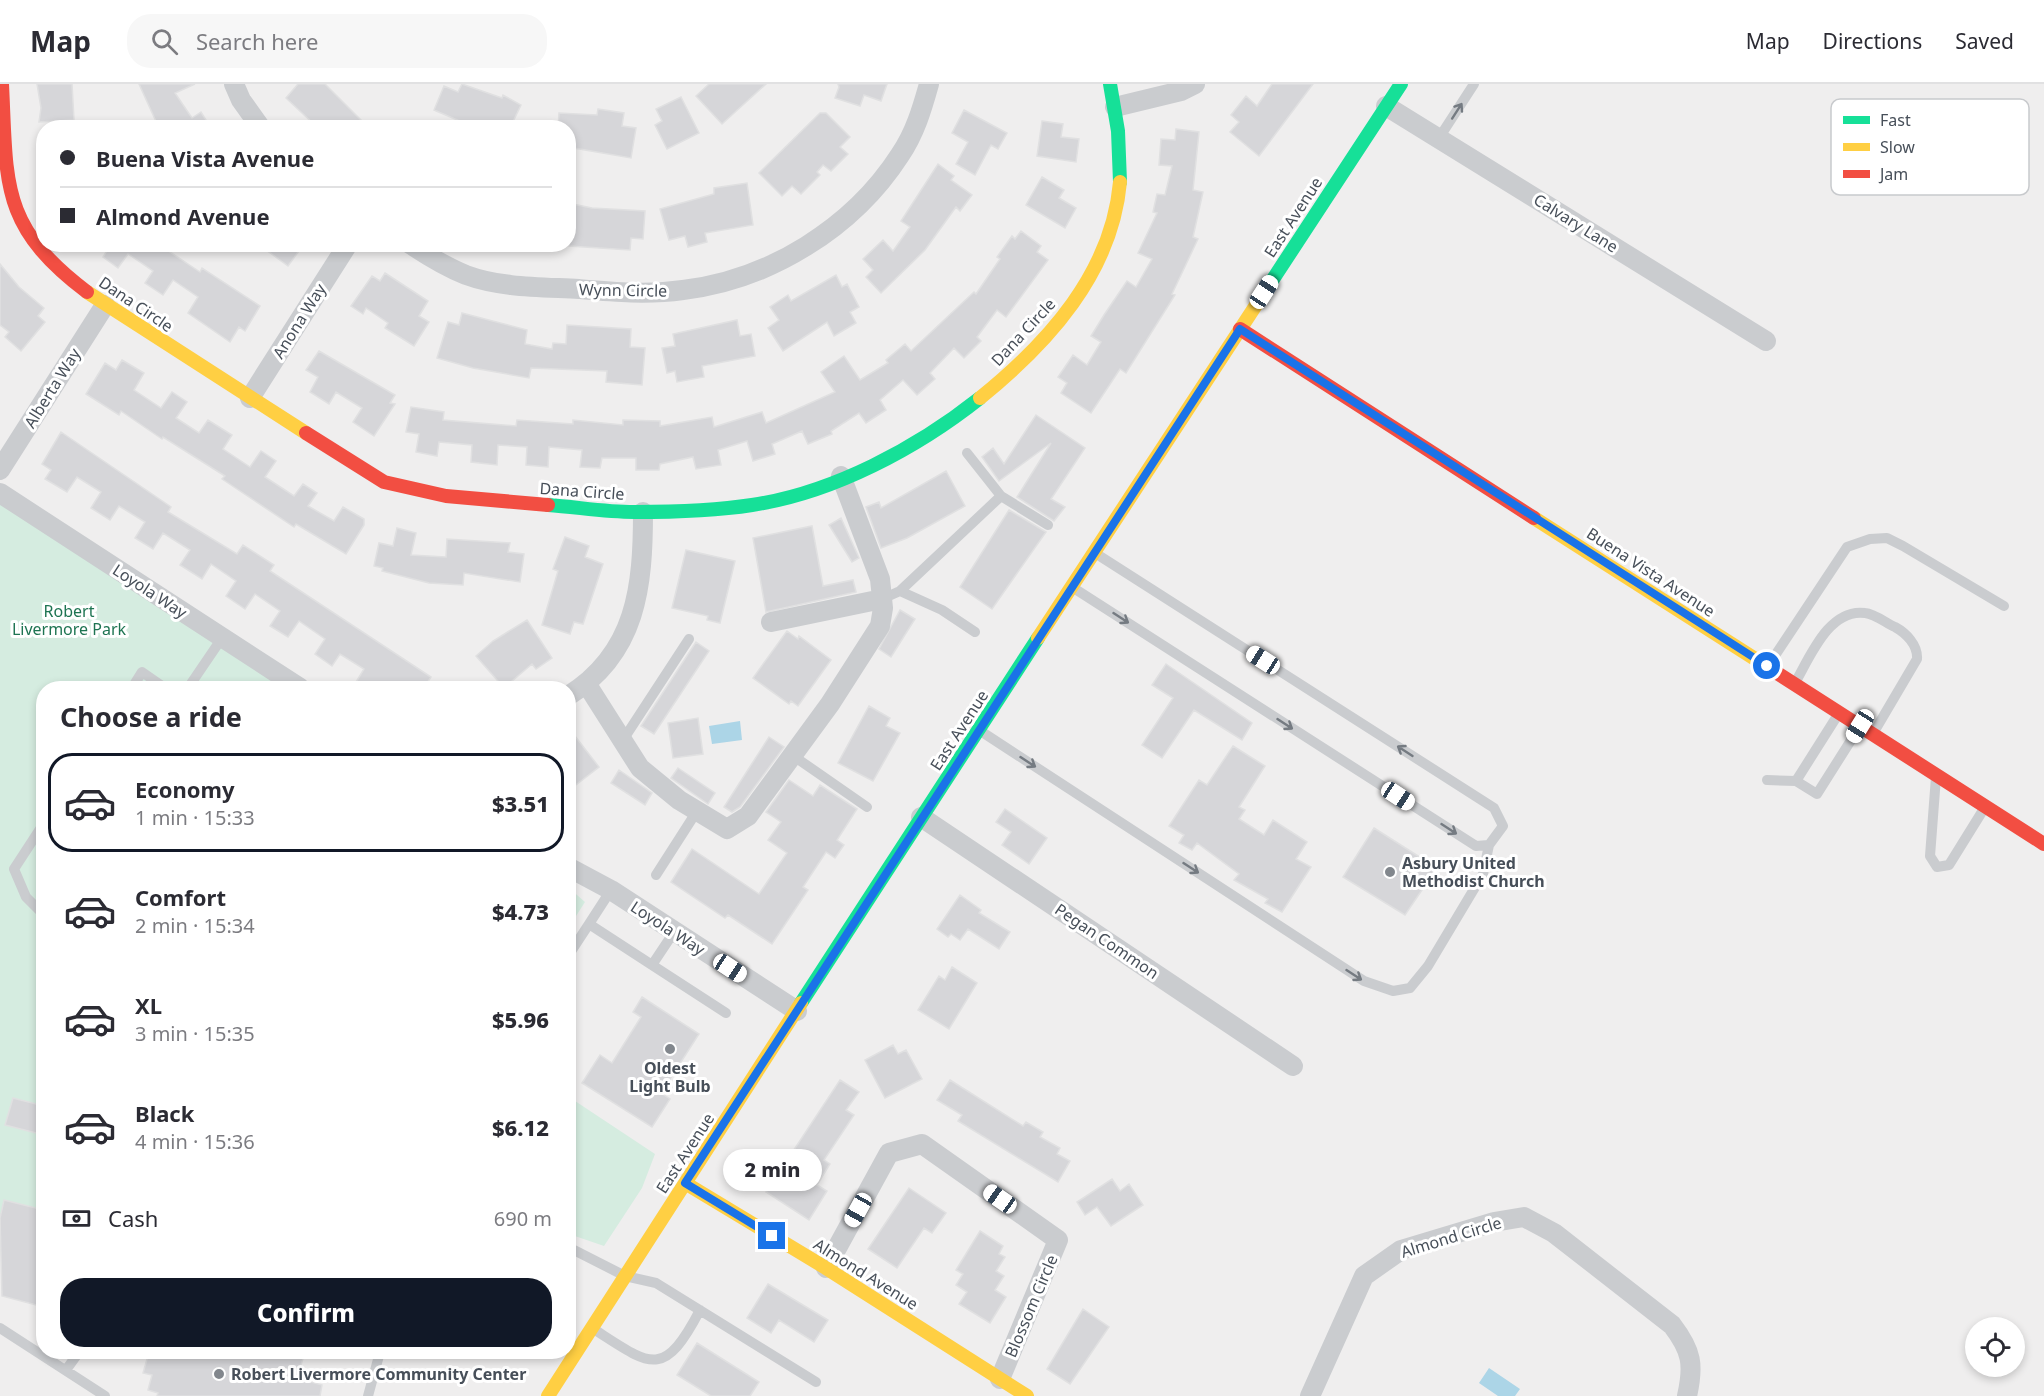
<!DOCTYPE html>
<html lang="en">
<head>
<meta charset="utf-8">
<style>
	body { margin:0; font-family:"Noto Sans",sans-serif; background:#f7f7f7; color:#2b2b33; height:100vh; display:flex; flex-direction:column; font-size:22px; white-space:nowrap }
	* { box-sizing:border-box; margin:0 }
	p { font-size:20px; color:#7c7c81 }
	.icon { flex:none; width:33px; height:33px; fill:none; stroke:currentColor; stroke-width:2; stroke-linecap:round; stroke-linejoin:round }
	.map { position:relative; flex:1; overflow:hidden }
	.drawer { position:absolute; left:36px; top:597px; width:540px; height:678px; display:flex; flex-direction:column; background:#fff; border-radius:24px; box-shadow:0 3px 9px #0003 }
	.drawer>* { flex:none }
	.hud { position:absolute; left:36px; top:36px; width:540px; height:132px; border-radius:24px; box-shadow:0 3px 9px #0003; display:grid; align-content:center; height:132px; padding:0 24px; background:#fff }
	.controls { position:absolute; left:1965px; top:1233px; display:grid; gap:12px }
	.controls a { display:grid; place-items:center; width:60px; height:60px; border-radius:50%; background:#fff; box-shadow:0 3px 9px #0003; font-size:30px }
	.end { position:absolute; width:27px; height:27px; margin:-14px; border:8px solid #1a73e8; background:#fff; box-shadow:0 0 0 3px #fff }
	.from { border-radius:50% }
	.bubble { position:absolute; height:42px; border-radius:21px; background:#fff; box-shadow:0 3px 9px #0003; font-size:20px; font-weight:800; line-height:42px; text-align:center }
	.car { position:absolute; width:18px; height:36px; margin:-18px -9px; border-radius:8px; box-shadow:0 0 4px 2px #0007; background:linear-gradient(#fff 24%,#345 0 40%,#fff 0 76%,#345 0 86%,#fff 0) }
	.hud b { display:flex; align-items:center; gap:21px; height:57px; font-size:22px }
	.hud b+b { border-top:2px solid #e1e1e2 }
	.hud i { width:15px; height:15px; background:#2b2b33 }
	ul { padding:0; list-style:none }
	li { display:flex; align-items:center; gap:18px; height:99px; margin:0 12px 9px; padding:0 12px; border:3px solid transparent; border-radius:24px }
	li div { flex:1 }
	li b { display:block; font-size:22px }
	li em { font-style:normal; font-weight:800 }
	li.current { border-color:#111827 }
	li>.icon { width:54px; height:54px; stroke-width:1.5 }
	h2 { padding:0 24px; font-size:27px; line-height:72px }
	.pay { display:flex; align-items:center; gap:15px; height:66px; padding:0 24px; font-size:22px }
	.pay p { margin-inline-start:auto }
	.button { display:flex; gap:12px; margin-top:auto; padding:12px 24px }
	.button a { flex:1; height:69px; border-radius:24px; background:#111827; color:#fff; font-size:24px; font-weight:800; line-height:69px; text-align:center }
	header { display:flex; align-items:center; gap:36px; box-sizing:border-box; height:84px; padding:0 30px; background:#fff; border-bottom:2px solid #e1e1e2 }
	header strong { font-size:28px }
	nav { display:flex; gap:33px; margin-inline-start:auto; font-size:21px }
	.search { width:420px; height:54px; background:#f7f7f7; display:flex; align-items:center; gap:15px; box-sizing:border-box; padding:0 21px; border-radius:24px; color:#7c7c81; font-size:22px }
	.map>svg:first-child { display:block }
	.green { fill:#d5ece0 }
	.water { fill:#acd5e7 }
	.building { fill:#d6d6d9; stroke:#e0e0e1; stroke-width:1.5 }
	.lines { fill:none; stroke-linecap:round; stroke-linejoin:round }
	.lane { stroke:#cacccf; stroke-width:10 }
	.street { stroke:#cacccf; stroke-width:20 }
	.fast { stroke:#16e098; stroke-width:14 }
	.slow { stroke:#ffcf43; stroke-width:14 }
	.jam { stroke:#f24e42; stroke-width:14 }
	.oneway { stroke:#757b82 }
	.route { stroke:#1a73e8; stroke-width:8 }
	.poi-dot { fill:#82878d; stroke:#fff; stroke-width:2 }
	.labels { text-anchor:middle; dominant-baseline:central; stroke-width:6; stroke-linejoin:round; paint-order:stroke }
	.street-label { font-size:16px; fill:#474f59; stroke:#fff }
	.park-label { font-size:16px; fill:#1e7452; stroke:#fff }
	.poi-label { font-size:16px; font-weight:bold; fill:#474f59; stroke:#fff; text-anchor:start }
	.key { fill:#fff; stroke:#c8cacd; stroke-width:1.5 }
	.key-label { font-size:16px; fill:#474f59 }
</style>
</head>
<body>
<header>
<strong>Map</strong>
<div class="search"><svg class="icon" aria-label="search" viewBox="0 0 24 24"><circle cx="10" cy="10" r="6"/><path d="M15 15l6 6"/></svg>Search here</div>
<nav><a>Map</a><a>Directions</a><a>Saved</a></nav>
</header>
<div class="map">
<svg width="2044" height="1312" viewBox="0 0 2044 1312">
	<rect width="100%" height="100%" fill="#efeeee"/>
	<path class="green" d="M0,409L300,604H44L43,1022L13,1014L6,1041L43,1051V1126L5,1117L0,1134Z
		M569,804L585,818L569,843Z
		M569,1013L655,1070L642,1104L604,1162L569,1150Z"/>
	<path class="water" d="M740,637L742,656L712,660L709,642Z
		M1489,1284L1520,1305L1515,1312H1498L1479,1299Z"/>
	<path class="building" d="M37,0H72L74,36L39,38L41,24Z
		M139,0H195L175,9L192,34L201,28L211,44H159Z
		M298,0H325L369,44H318L286,14Z
		M462,0L502,14L503,11L521,21L510,44H476L434,26L444,2L458,8Z
		M709,0H766L722,40L696,12Z
		M838,0H887L881,17L864,11L860,22L835,14L839,3Z
		M1272,0H1313L1259,72L1230,48L1239,38L1231,31L1246,12L1257,22Z
		M681,13L699,49L667,65L655,41L662,37L656,25Z
		M598,25L624,29L622,42L636,44L631,74L568,63V44H558L559,29L597,31Z
		M964,26L1007,49L998,65L991,61L975,91L956,80L968,58L952,49Z
		M820,29H826L850,53L840,63L848,70L831,87L823,81L817,88L820,91L801,110L792,102L782,112L759,89Z
		M1042,37L1063,40L1061,53L1079,55L1076,78L1037,72Z
		M1176,45L1199,48L1193,106L1203,108L1193,153L1198,155L1172,210L1175,211L1126,289L1120,285L1091,329L1061,309L1067,299L1058,293L1073,271L1087,281L1101,258L1091,252L1104,231L1127,197L1136,203L1152,175L1138,169L1157,129L1153,128L1157,110L1165,111L1172,82L1159,81L1161,55L1175,56Z
		M938,80L954,92L951,96L972,111L960,127L956,123L925,166L881,209L866,193L873,186L863,175L883,156L893,167L910,143L901,137Z
		M1042,93L1064,106L1059,114L1076,124L1065,144L1026,121Z
		M747,99L753,141L705,149L707,158L688,163L685,152L669,156L660,125L714,110V104Z
		M568,119L592,124L645,127L643,155L631,154L630,166L569,162Z
		M1021,147L1041,162L1037,168L1048,176L1006,233L997,226L977,253L981,257L964,274L954,264L930,289L935,295L917,311L903,296L880,316L886,326L866,339L859,329L831,347L832,350L808,360L802,347L772,360L775,370L753,377L747,357L718,366L721,381L696,385L693,373L660,380L659,386H636V374H602L600,384L580,383L582,366L549,363L548,383L526,381L527,363L498,361L497,381L471,378L472,361L439,358L437,372L416,368L419,350L406,348L411,323L444,328L443,336L516,342L517,336L573,340V336L623,341V336L660,337V342L712,333L714,343L762,328L766,339L835,308L821,288L844,272L860,296L888,279L886,276L905,260L911,267L974,208L976,210L1000,175L997,173L1012,152L1015,155Z
		M111,160H158L200,188L202,184L260,222L245,247L239,243L230,258L188,229L198,213L173,196L163,211L145,199L153,187L128,170L118,184L103,173Z
		M258,160H304L288,182Z
		M0,180L19,203L44,224L38,232L45,238L21,267L5,253L9,248L0,241Z
		M385,189L428,217L419,232L429,238L414,262L385,244L388,239L366,224L363,230L351,222L372,192L380,197Z
		M836,191L842,203L847,200L859,223L850,228L856,239L834,252L827,238L783,267L768,244L779,236L770,223L788,211L791,217Z
		M462,229L527,246L525,260L552,265L553,259L566,260L567,241L631,245L630,263L645,264L642,301L606,298L607,287L531,284L529,294L473,284L437,274L448,238L459,241Z
		M737,236L740,252L751,250L755,272L702,282L704,293L677,298L675,287L667,289L662,264L675,262L673,250Z
		M319,267L395,311L390,319L395,320L374,352L353,338L362,324L336,308L329,320L310,308L318,293L306,286Z
		M122,276L144,289L134,306L161,324L172,308L187,318L176,334L199,349L208,336L232,351L223,365L250,383L261,367L276,377L265,393L294,412L303,400L317,409L308,422L334,437L343,423L364,435V441L346,470L296,440L294,443L222,395L225,392L163,353L162,355L121,327L119,331L86,310L105,279L116,286Z
		M1036,331L1085,364L1051,415L1065,423L1054,437L1017,413L1051,359L999,397L982,373L993,364L1004,380Z
		M61,348L171,423L168,428L237,470L243,461L274,481L270,487L431,593L424,604H366L356,598L364,585L340,570L332,582L315,570L325,555L299,537L288,553L270,542L280,527L255,510L245,525L226,512L236,497L211,480L202,495L180,481L190,466L163,449L153,465L135,454L145,438L119,422L110,436L91,424L101,408L77,393L67,408L45,395L51,386L42,380Z
		M946,387L965,422L907,454L881,464L866,423L879,418L881,424Z
		M1009,426L1046,448L992,525L960,503Z
		M841,434L859,474L852,478L829,441Z
		M812,442L823,502L853,496L856,508L766,528L753,454Z
		M397,444L416,449L411,471L446,473L447,455L510,459L508,468L524,470L520,498L464,489L463,501L429,499L382,487L383,484L374,482L379,459L393,462Z
		M565,453L589,462L585,473L603,480L583,540L574,538L570,550L542,541L558,487L553,485Z
		M686,466L735,477L720,539L707,536L708,532L672,524Z
		M900,526L915,535L891,573L879,565Z
		M527,536L552,574L536,585L532,580L504,604L476,572L493,557Z
		M787,547L798,555L799,552L831,576L798,622L791,617L789,620L753,594Z
		M696,558L709,567L654,650L641,642Z
		M1166,580L1252,639L1242,656L1194,626L1162,674L1142,661L1173,614L1152,601Z
		M869,622L890,634L886,642L900,649L873,697L838,679Z
		M698,634L703,670L673,674L668,639Z
		M568,643L599,683L568,707Z
		M769,653L784,663L740,723L732,728L724,723Z
		M1233,662L1265,682L1239,723L1245,726L1239,735L1264,751L1273,736L1307,758L1296,775L1311,783L1282,828L1265,819L1268,815L1234,796L1239,790L1197,759L1192,766L1179,759L1184,751L1169,742L1199,696L1207,701Z
		M678,684L715,709L708,720L671,694Z
		M619,686L652,709L645,721L611,699Z
		M789,696L813,712L820,701L857,725L837,756L844,761L835,774L826,768L803,803L808,806L772,860L728,831L725,834L671,798L692,765L759,810L787,769L768,756L781,738L766,728Z
		M1005,725L1047,754L1029,780L1002,761L1011,748L996,738Z
		M1374,744L1437,784L1405,831L1343,793Z
		M960,811L981,826L979,829L1010,848L999,865L968,845L960,856L951,850L948,853L937,845Z
		M952,883L977,899L949,945L918,926L939,892L945,896Z
		M642,913L699,950L661,1009L670,1015L652,1043L582,999L600,971L612,979L641,933L633,928Z
		M893,961L898,970L906,966L922,995L885,1014L865,976Z
		M840,996L859,1008L846,1026L854,1031L824,1076L830,1080L817,1101L827,1107L809,1136L766,1108Z
		M950,996L1023,1042L1026,1038L1043,1048L1040,1053L1060,1064L1057,1070L1070,1077L1058,1098L958,1037L962,1031L937,1016Z
		M13,1014L44,1022V1051L5,1041Z
		M1112,1095L1120,1107L1129,1100L1143,1121L1111,1142L1097,1123L1085,1131L1077,1118Z
		M909,1104L946,1129L932,1149L924,1144L897,1184L868,1165Z
		M4,1116L44,1126V1223L2,1212L0,1134Z
		M980,1147L1003,1162L999,1170L1005,1173L996,1187L1004,1192L995,1206L1006,1213L990,1239L959,1220L967,1208L956,1201L963,1190L956,1186Z
		M768,1200L828,1236L814,1258L779,1236L771,1249L747,1234Z
		M1083,1225L1109,1243L1070,1300L1047,1285Z
		M697,1259L759,1298L750,1312H711L677,1291Z
		M149,1268H305L297,1294L322,1301L320,1312H157L158,1309L148,1306L152,1291L143,1289Z"/>
	<g class="lines">
		<path class="lane" d="M1439,54L1474,0
			M967,369L1001,412L1048,441
			M1072,503L1476,762L1489,761L1503,742L1494,724L1095,469
			M900,507L942,526L975,548
			M882,515L900,507L1001,412
			M1768,582L1847,463L1870,455L1887,454L1903,462L2004,522
			M1795,599C1810,573 1829,524 1865,529C1875,530 1886,539 1895,543C1906,549 1918,561 1917,575L1874,648
			M132,604L142,588L165,604
			M188,604L222,554
			M979,646L1364,897L1393,907L1410,904L1428,882L1483,790L1489,761
			M623,656L689,555
			M792,671L867,723
			M1936,693L1930,772L1937,783L1949,781L1985,723
			M1767,696L1796,697L1817,710L1860,642
			M1796,697L1839,629
			M44,739L14,785L26,813L44,831
			M656,791L697,727
			M611,806L589,840L652,881
			M674,848L652,881L726,929
			M568,872L589,840
			M568,1163L625,1192L656,1199L816,1298
			M0,1244L105,1312
			M592,1244C650,1281 663,1297 700,1226
			M66,1286L79,1268
			M368,1312L380,1268"/>
		<path class="street" d="M234,0L241,16L261,44
			M1386,22L1766,257
			M1115,23L1181,7L1195,0
			M410,160C428,172 446,183 466,191C501,204 542,203 579,205C614,208 648,211 683,206C769,196 853,144 900,71C915,49 922,25 929,0
			M250,314L348,160
			M0,386L105,221
			M0,409L300,604
			M771,538L882,515
			M586,599L640,684L679,716L727,745L748,732L830,620L880,542L883,524L880,495L841,392
			M568,612C637,569 643,502 643,428
			M921,733L1293,982
			M568,783L611,806L797,927
			M826,1184L889,1069L922,1060L1058,1156L1000,1295
			M1310,1312L1364,1192L1401,1166L1494,1138L1524,1133L1554,1149L1672,1241C1692,1267 1694,1281 1687,1312"/>
		<path class="fast" d="M1110,0L1118,47L1120,98
			M1260,215L1401,0
			M548,421C577,423 605,428 634,428C672,428 714,427 752,421C833,409 917,364 980,314
			M801,919L1038,554"/>
		<path class="slow" d="M87,208L306,349
			M980,314C1048,259 1112,189 1120,98
			M1534,434L1774,587
			M1038,554L1260,215
			M685,1099L826,1184L1027,1312
			M548,1312L801,919"/>
		<path class="jam" d="M2,0C7,101 0,142 87,208
			M1240,245L1534,434
			M306,349L384,398L446,412L548,421
			M1774,587L2044,760"/>
	</g>
	<defs><path id="oneway-shaft" d="M-6 0H5M1.5-3L5.5 0L1.5 3" fill="none" stroke-width="1.6" stroke-linecap="round" stroke-linejoin="round" transform="scale(1.5)"/></defs>
	<g class="oneway">
		<use href="#oneway-shaft" transform="translate(1457 27) rotate(-57)"/>
		<use href="#oneway-shaft" transform="translate(1121 534) rotate(33)"/>
		<use href="#oneway-shaft" transform="translate(1285 640) rotate(33)"/>
		<use href="#oneway-shaft" transform="translate(1405 667) rotate(-147)"/>
		<use href="#oneway-shaft" transform="translate(1028 678) rotate(33)"/>
		<use href="#oneway-shaft" transform="translate(1449 745) rotate(33)"/>
		<use href="#oneway-shaft" transform="translate(1191 784) rotate(33)"/>
		<use href="#oneway-shaft" transform="translate(1354 891) rotate(33)"/>
	</g>
	<g class="lines">
		<path class="route" d="M772,1152L685,1099L1240,245L1767,582"/>
	</g>
	<g class="poi-dot">
		<circle cx="1390" cy="788" r="6"/>
		<circle cx="670" cy="965" r="6"/>
		<circle cx="219" cy="1290" r="6"/>
	</g>
	<g class="labels">
		<g class="street-label">
			<text transform="translate(1293 133) rotate(-57)">East Avenue</text>
			<text transform="translate(1576 139) rotate(32)">Calvary Lane</text>
			<text transform="translate(623 206) rotate(1)">Wynn Circle</text>
			<text transform="translate(136 220) rotate(34)">Dana Circle</text>
			<text transform="translate(299 237) rotate(-58)">Anona Way</text>
			<text transform="translate(1023 248) rotate(-47)">Dana Circle</text>
			<text transform="translate(52 304) rotate(-58)">Alberta Way</text>
			<text transform="translate(582 407) rotate(4)">Dana Circle</text>
			<text transform="translate(1651 488) rotate(33)">Buena Vista Avenue</text>
			<text transform="translate(150 507) rotate(33)">Loyola Way</text>
			<text transform="translate(959 646) rotate(-57)">East Avenue</text>
			<text transform="translate(668 844) rotate(33)">Loyola Way</text>
			<text transform="translate(1107 857) rotate(34)">Pegan Common</text>
			<text transform="translate(685 1069) rotate(-57)">East Avenue</text>
			<text transform="translate(1451 1153) rotate(-17)">Almond Circle</text>
			<text transform="translate(866 1190) rotate(32)">Almond Avenue</text>
			<text transform="translate(1031 1222) rotate(-67)">Blossom Circle</text>
		</g>
		<g class="park-label">
			<text x="69" y="527">Robert<tspan x="69" dy="18">Livermore Park</tspan></text>
		</g>
		<g class="poi-label">
			<text x="1402" y="779">Asbury United<tspan x="1402" dy="18">Methodist Church</tspan></text>
			<text x="670" y="984" text-anchor="middle">Oldest<tspan x="670" dy="18">Light Bulb</tspan></text>
			<text x="231" y="1290">Robert Livermore Community Center</text>
		</g>
	</g>
	<rect x="1831" y="15" width="198" height="96" rx="9" class="key"/>
	<rect x="1843" y="32" width="27" height="8" fill="#16e098"/>
	<rect x="1843" y="59" width="27" height="8" fill="#ffcf43"/>
	<rect x="1843" y="86" width="27" height="8" fill="#f24e42"/>
	<g class="key-label">
		<text x="1880" y="42">Fast</text>
		<text x="1880" y="69">Slow</text>
		<text x="1880" y="96">Jam</text>
	</g>
</svg>
<div class="controls">
<a><svg class="icon" aria-label="locate" viewBox="0 0 24 24"><circle cx="12" cy="12" r="6"/><path d="M12 2v4M12 18v4M2 12h4M18 12h4"/></svg></a>
</div>
<i class="end from" style="left:1767px;top:582px"></i>
<i class="end" style="left:772px;top:1152px"></i>
<div class="bubble" style="left:723px;top:1065px;width:99px">2 min</div>
<i class="car" style="left:1264px;top:208px;rotate:33deg"></i>
<i class="car" style="left:1263px;top:576px;rotate:302deg"></i>
<i class="car" style="left:1860px;top:642px;rotate:212deg"></i>
<i class="car" style="left:1398px;top:712px;rotate:123deg"></i>
<i class="car" style="left:730px;top:884px;rotate:123deg"></i>
<i class="car" style="left:1000px;top:1115px;rotate:305deg"></i>
<i class="car" style="left:858px;top:1126px;rotate:209deg"></i>
<div class="hud">
<b><i class="from"></i>Buena Vista Avenue</b>
<b><i></i>Almond Avenue</b>
</div>
<section class="drawer">
<h2>Choose a ride</h2>
<ul>
<li class="current"><svg class="icon" aria-label="car" viewBox="0 0 24 24"><path d="M5 17H2v-5l4-1 3-4h7l3 4 3 1v5h-3M9 17h6M6 11h13"/><circle cx="7" cy="17" r="2"/><circle cx="17" cy="17" r="2"/></svg><div><b>Economy</b><p>1 min · 15:33</p></div><em>$3.51</em></li>
<li><svg class="icon" aria-label="car" viewBox="0 0 24 24"><path d="M5 17H2v-5l4-1 3-4h7l3 4 3 1v5h-3M9 17h6M6 11h13"/><circle cx="7" cy="17" r="2"/><circle cx="17" cy="17" r="2"/></svg><div><b>Comfort</b><p>2 min · 15:34</p></div><em>$4.73</em></li>
<li><svg class="icon" aria-label="car" viewBox="0 0 24 24"><path d="M5 17H2v-5l4-1 3-4h7l3 4 3 1v5h-3M9 17h6M6 11h13"/><circle cx="7" cy="17" r="2"/><circle cx="17" cy="17" r="2"/></svg><div><b>XL</b><p>3 min · 15:35</p></div><em>$5.96</em></li>
<li><svg class="icon" aria-label="car" viewBox="0 0 24 24"><path d="M5 17H2v-5l4-1 3-4h7l3 4 3 1v5h-3M9 17h6M6 11h13"/><circle cx="7" cy="17" r="2"/><circle cx="17" cy="17" r="2"/></svg><div><b>Black</b><p>4 min · 15:36</p></div><em>$6.12</em></li>
</ul>
<div class="pay"><svg class="icon" aria-label="cash" viewBox="0 0 24 24"><path d="M3 7h18v10H3z"/><circle cx="12" cy="12" r="2"/></svg>Cash<p>690 m</p></div>
<div class="button"><a>Confirm</a></div>
</section>
</div>
</body>
</html>
